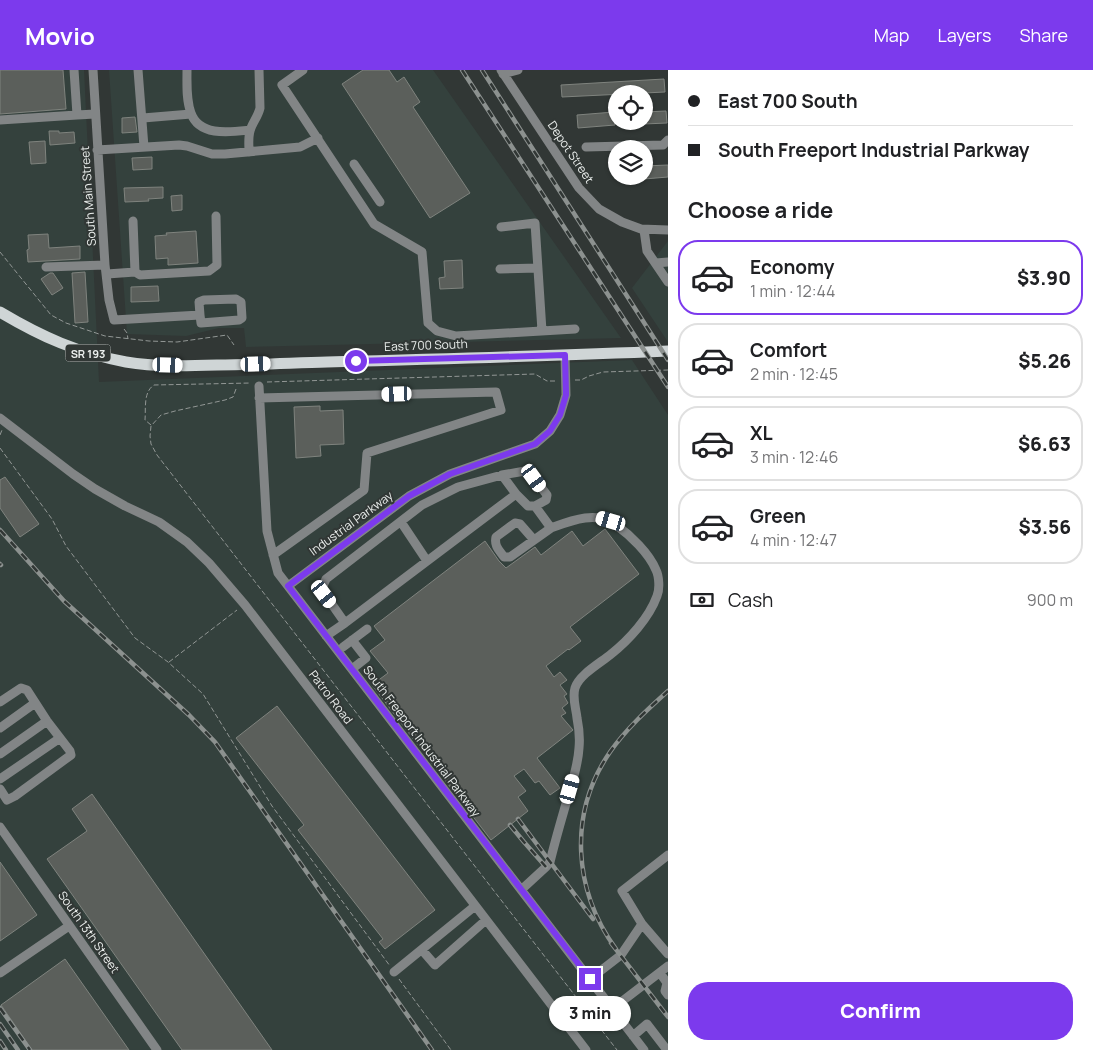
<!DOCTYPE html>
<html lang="en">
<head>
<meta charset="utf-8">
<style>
	body { margin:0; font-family:Manrope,sans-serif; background:#f6f6f6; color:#202124; height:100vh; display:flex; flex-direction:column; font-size:19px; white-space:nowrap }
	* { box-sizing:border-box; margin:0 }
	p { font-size:16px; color:#757577 }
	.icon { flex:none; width:28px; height:28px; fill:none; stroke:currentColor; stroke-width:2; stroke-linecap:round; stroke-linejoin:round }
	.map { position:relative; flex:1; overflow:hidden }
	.panel { display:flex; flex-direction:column; background:#fff; width:425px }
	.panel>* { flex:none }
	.banner { display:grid; align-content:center; height:110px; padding:0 20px; background:#fff }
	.controls { position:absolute; left:608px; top:15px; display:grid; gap:10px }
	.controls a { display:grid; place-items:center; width:45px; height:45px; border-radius:50%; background:#fff; box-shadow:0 1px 4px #0004; font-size:25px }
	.end { position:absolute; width:22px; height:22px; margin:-11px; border:6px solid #7c3aed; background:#fff; box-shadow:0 0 0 2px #fff }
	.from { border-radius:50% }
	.bubble { position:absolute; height:35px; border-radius:18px; background:#fff; box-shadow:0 1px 4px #0004; font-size:16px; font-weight:800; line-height:35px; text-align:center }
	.car { position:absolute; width:15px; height:30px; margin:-15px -8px; border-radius:6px; box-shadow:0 0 4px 1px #0007; background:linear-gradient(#fff 24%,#345 0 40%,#fff 0 76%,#345 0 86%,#fff 0) }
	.banner b { display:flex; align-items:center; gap:18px; height:48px; font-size:19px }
	.banner b+b { border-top:1px solid #e0e0e0 }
	.banner i { width:12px; height:12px; background:#202124 }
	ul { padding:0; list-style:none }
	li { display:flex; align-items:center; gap:15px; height:75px; margin:0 10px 8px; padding:0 10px; border:2px solid #e0e0e0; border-radius:20px }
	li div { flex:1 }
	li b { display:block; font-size:19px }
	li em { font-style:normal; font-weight:800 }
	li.on { border-color:#7c3aed }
	li>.icon { width:45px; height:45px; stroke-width:1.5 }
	h2 { padding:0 20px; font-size:22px; line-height:60px }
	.pay { display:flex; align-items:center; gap:12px; height:55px; padding:0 20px; font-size:19px }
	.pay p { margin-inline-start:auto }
	.button { display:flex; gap:10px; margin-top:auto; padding:10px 20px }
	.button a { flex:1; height:58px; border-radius:20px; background:#7c3aed; color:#fff; font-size:20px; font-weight:800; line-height:58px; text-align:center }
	header { display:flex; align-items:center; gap:30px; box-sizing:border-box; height:70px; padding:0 25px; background:#7c3aed; color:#fff }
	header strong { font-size:24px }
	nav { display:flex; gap:28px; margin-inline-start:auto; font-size:18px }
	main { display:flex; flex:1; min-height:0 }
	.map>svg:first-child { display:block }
	.built { fill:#34413d }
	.building { fill:#5b5f5b; stroke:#7f837e }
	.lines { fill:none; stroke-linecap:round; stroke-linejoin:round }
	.path { stroke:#929795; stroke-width:1; stroke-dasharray:5 2.5; stroke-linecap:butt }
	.minor { stroke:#828586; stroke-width:9 }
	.major { stroke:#cfd5d6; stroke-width:11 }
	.rail-casing { stroke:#8c918f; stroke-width:4.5 }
	.rail { stroke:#313735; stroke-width:2.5; stroke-dasharray:8; stroke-linecap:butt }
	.route { stroke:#7c3aed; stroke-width:6 }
	.labels { text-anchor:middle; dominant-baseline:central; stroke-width:4; stroke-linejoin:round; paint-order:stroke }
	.shield { fill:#313735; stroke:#b2b7b5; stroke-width:1 }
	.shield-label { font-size:11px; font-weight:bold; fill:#eaeeec }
	.street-label { font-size:12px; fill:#eaeeec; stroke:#313735 }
</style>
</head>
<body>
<header>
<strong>Movio</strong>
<nav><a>Map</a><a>Layers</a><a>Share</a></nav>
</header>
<main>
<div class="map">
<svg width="668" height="980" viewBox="0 0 668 980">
	<rect width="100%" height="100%" fill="#313735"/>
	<path class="built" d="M0,0H84L99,312L632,290L668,345V980H0Z
		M109,0H433L621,268L246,277L244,258H219L186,266L127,264Z
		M668,171V272L632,218Z"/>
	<path class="building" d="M0,0H63L66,39L0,44Z
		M363,0H389L397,12L404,7L420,32L413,37L470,123L430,148L342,14Z
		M664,9L665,22L562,27L561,15Z
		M666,41L667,53L644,54V42Z
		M614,42L615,55L578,58L577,45Z
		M135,47L137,62L122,63V48Z
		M49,61H59V63L74,62L75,73L50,75Z
		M45,71L46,93L31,94L29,72Z
		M152,87V99L133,100L132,88Z
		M668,95V107L644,109V96Z
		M163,117V128L148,129L149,131L125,132L124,118Z
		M182,125V140L172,141L171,126Z
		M196,161L198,193L168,195V188L156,189L155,166L167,165L166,163Z
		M48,164L49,178L80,176V189L28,192L27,180L29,179L28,165Z
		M462,190L463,218L440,219L439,208L445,207L444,191Z
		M85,202L88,252L75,253L72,203Z
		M50,203H53L63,218L52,225L41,209Z
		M158,216L159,231L131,232V217Z
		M320,336V341L343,340L344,374L320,375L321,386L296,388L294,337Z
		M5,407L39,454L20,467L0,438V410Z
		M605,459L639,504L570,557L581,571L569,580L568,579L546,596L554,607L560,602L567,610L560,615L567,624L564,626L568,633L562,638L566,643L561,646L573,660L537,688L560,718L550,725L539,711L535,713L524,699L514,706L526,721L518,727L528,741L491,770L372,615L388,603L370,581L385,570L374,556L485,471L499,491L506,498L535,477L541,485L572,461L583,476Z
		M277,636L435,840L385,879L379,872L383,869L298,760L304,755L236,668Z
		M92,724L272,980H182L47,789L87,761L72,739Z
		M0,792L37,845L0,871Z
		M65,889L129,980H32L1,935Z"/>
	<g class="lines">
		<path class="path" d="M0,182L51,245L66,253L105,266L149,271L177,272L227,265L234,275
			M124,259L127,263L128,269
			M575,310H581L589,306L603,302L668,300
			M267,312L535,304L547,311H556
			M236,319L233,327L225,330L175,341L161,345L151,356L150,366L151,374L157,385L617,980
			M151,355L145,350C146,339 143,322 154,315L251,313
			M0,365L2,360
			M0,378L52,449L66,476L135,568L168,592L203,624L272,736L390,896
			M169,592L237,540
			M399,909L451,980"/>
		<path class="minor" d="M74,0L77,45L95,44
			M93,0L105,195L109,230L114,250L200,245L199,232L204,230L236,229L241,232L242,248L239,250L201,253L200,245
			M138,0L144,77
			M187,0C187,14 186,30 191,43C199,67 231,62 250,60
			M303,0L282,15L374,154L422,182L428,253L437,261L456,266L575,259
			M501,0L579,118L599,139L622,152L641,159L668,160
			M503,4L518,0
			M143,48L191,44
			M0,50L77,45
			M586,77L663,75L668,70
			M97,80L179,75L187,76L212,84H225L300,77L318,68
			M249,82C249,75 248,68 250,61C252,53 258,47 260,38L259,0
			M354,94L380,132
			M501,157L535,153L542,261
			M644,160L647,181L668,212
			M656,193L668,192
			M46,197L105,195
			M500,199L538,198
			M135,202L140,205L209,201L217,195L216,146
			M107,204L135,202L133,151
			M259,316L267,461L278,503L644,980
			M259,328L496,322L501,340L367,383L364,420L273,485
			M0,348L73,404L95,419L125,436L159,452L187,472L209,493L245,535L586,980
			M502,405L525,401L534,408L547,425L546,430L535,436H528L516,424
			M401,452L427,491
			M534,470L520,454L515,453L496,467C494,476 499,480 504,487H510L551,458L535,436
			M288,516L409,426L450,404L535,374L550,361L560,345L566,325L565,285
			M326,566L345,553L516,424L502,405L458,417L422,435L326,509L323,516L324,523L345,553
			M343,577L367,559
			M352,599L366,588L352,570
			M0,632L21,618L27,620L47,651L70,681L71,685L15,726L7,730L0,719
			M0,658L35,633
			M0,684L47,651
			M0,709L60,668
			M0,757L157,980
			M521,820L546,797L550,792C555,771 561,751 567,730C572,713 578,696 579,678C580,668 579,658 577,648C576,638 572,628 575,618C579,605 600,593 610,585C629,570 649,548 657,526C660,519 659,506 656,500C649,483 630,465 616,455C597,440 570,451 551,458
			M642,854L668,884
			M422,880L435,895L486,850
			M394,902L475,836
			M0,903L69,856
			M660,903L667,913H668
			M590,909L621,885L642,854L622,821L668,785
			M667,913L665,921L668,925
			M612,939L668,896
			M633,966L647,954L667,980"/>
		<path class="major" d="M0,242C42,267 78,283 126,292C156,297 187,296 217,295C254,295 290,293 327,292C441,289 554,286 668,281"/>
		<defs>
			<path id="rail" d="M462,0L668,317
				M482,0L668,290
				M0,460L64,531L189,645L215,672L432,980
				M0,494L1,495
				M518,749L593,849
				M510,755L524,772L546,797
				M611,873L668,947
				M616,879C573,820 568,743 610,682C626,659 647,640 668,621
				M0,938L30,980
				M0,954L18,980
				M0,971L6,980"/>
		</defs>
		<use href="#rail" class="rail-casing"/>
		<use href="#rail" class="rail"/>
	</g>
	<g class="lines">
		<path class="route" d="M356,291L565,285L566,325L560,345L550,361L535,374L450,404L409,426L288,516L590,909"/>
	</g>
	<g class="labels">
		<rect class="shield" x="65.5" y="274.5" width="45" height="17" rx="4"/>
		<g class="shield-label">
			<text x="88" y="283">SR 193</text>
		</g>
		<g class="street-label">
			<text transform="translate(571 82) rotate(56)">Depot Street</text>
			<text transform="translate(88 126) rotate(-94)">South Main Street</text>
			<text transform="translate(426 275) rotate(-2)">East 700 South</text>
			<text transform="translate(351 453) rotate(-36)">Industrial Parkway</text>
			<text transform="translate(331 627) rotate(53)">Patrol Road</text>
			<text transform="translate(422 671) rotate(53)">South Freeport Industrial Parkway</text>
			<text transform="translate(89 862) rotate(55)">South 13th Street</text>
		</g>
	</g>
</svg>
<div class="controls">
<a><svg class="icon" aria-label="locate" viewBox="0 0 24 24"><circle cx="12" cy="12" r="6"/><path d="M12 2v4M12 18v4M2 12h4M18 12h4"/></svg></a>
<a><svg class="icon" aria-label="layers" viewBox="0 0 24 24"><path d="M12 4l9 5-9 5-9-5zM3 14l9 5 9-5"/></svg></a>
</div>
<i class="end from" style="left:356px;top:291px"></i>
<i class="end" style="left:590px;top:909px"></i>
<div class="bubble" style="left:549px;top:926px;width:82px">3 min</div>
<i class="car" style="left:256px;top:294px;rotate:88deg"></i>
<i class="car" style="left:168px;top:295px;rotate:92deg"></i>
<i class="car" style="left:397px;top:324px;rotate:268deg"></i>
<i class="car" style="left:534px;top:408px;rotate:144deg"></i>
<i class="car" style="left:611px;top:451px;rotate:286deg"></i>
<i class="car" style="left:324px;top:524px;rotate:143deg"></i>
<i class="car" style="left:570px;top:719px;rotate:16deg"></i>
</div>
<section class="panel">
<div class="banner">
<b><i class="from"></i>East 700 South</b>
<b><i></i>South Freeport Industrial Parkway</b>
</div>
<h2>Choose a ride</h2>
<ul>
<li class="on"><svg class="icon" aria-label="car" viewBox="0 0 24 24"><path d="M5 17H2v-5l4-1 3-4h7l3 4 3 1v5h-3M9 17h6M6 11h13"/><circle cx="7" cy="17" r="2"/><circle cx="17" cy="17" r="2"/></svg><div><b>Economy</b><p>1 min · 12:44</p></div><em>$3.90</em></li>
<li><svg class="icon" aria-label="car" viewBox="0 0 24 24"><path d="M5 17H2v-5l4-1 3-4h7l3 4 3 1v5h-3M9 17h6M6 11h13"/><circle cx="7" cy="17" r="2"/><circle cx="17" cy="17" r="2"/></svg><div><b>Comfort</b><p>2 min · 12:45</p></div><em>$5.26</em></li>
<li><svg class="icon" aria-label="car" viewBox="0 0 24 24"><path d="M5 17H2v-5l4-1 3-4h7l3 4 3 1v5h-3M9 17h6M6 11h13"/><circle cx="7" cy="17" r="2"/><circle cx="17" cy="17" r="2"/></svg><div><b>XL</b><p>3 min · 12:46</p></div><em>$6.63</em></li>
<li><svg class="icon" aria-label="car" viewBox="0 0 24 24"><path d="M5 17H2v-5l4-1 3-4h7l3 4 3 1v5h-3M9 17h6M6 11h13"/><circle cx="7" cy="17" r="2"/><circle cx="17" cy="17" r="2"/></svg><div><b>Green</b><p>4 min · 12:47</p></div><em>$3.56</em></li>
</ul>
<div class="pay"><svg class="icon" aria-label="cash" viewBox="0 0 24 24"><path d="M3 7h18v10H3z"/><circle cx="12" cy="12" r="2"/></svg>Cash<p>900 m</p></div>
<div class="button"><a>Confirm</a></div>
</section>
</main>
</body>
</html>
